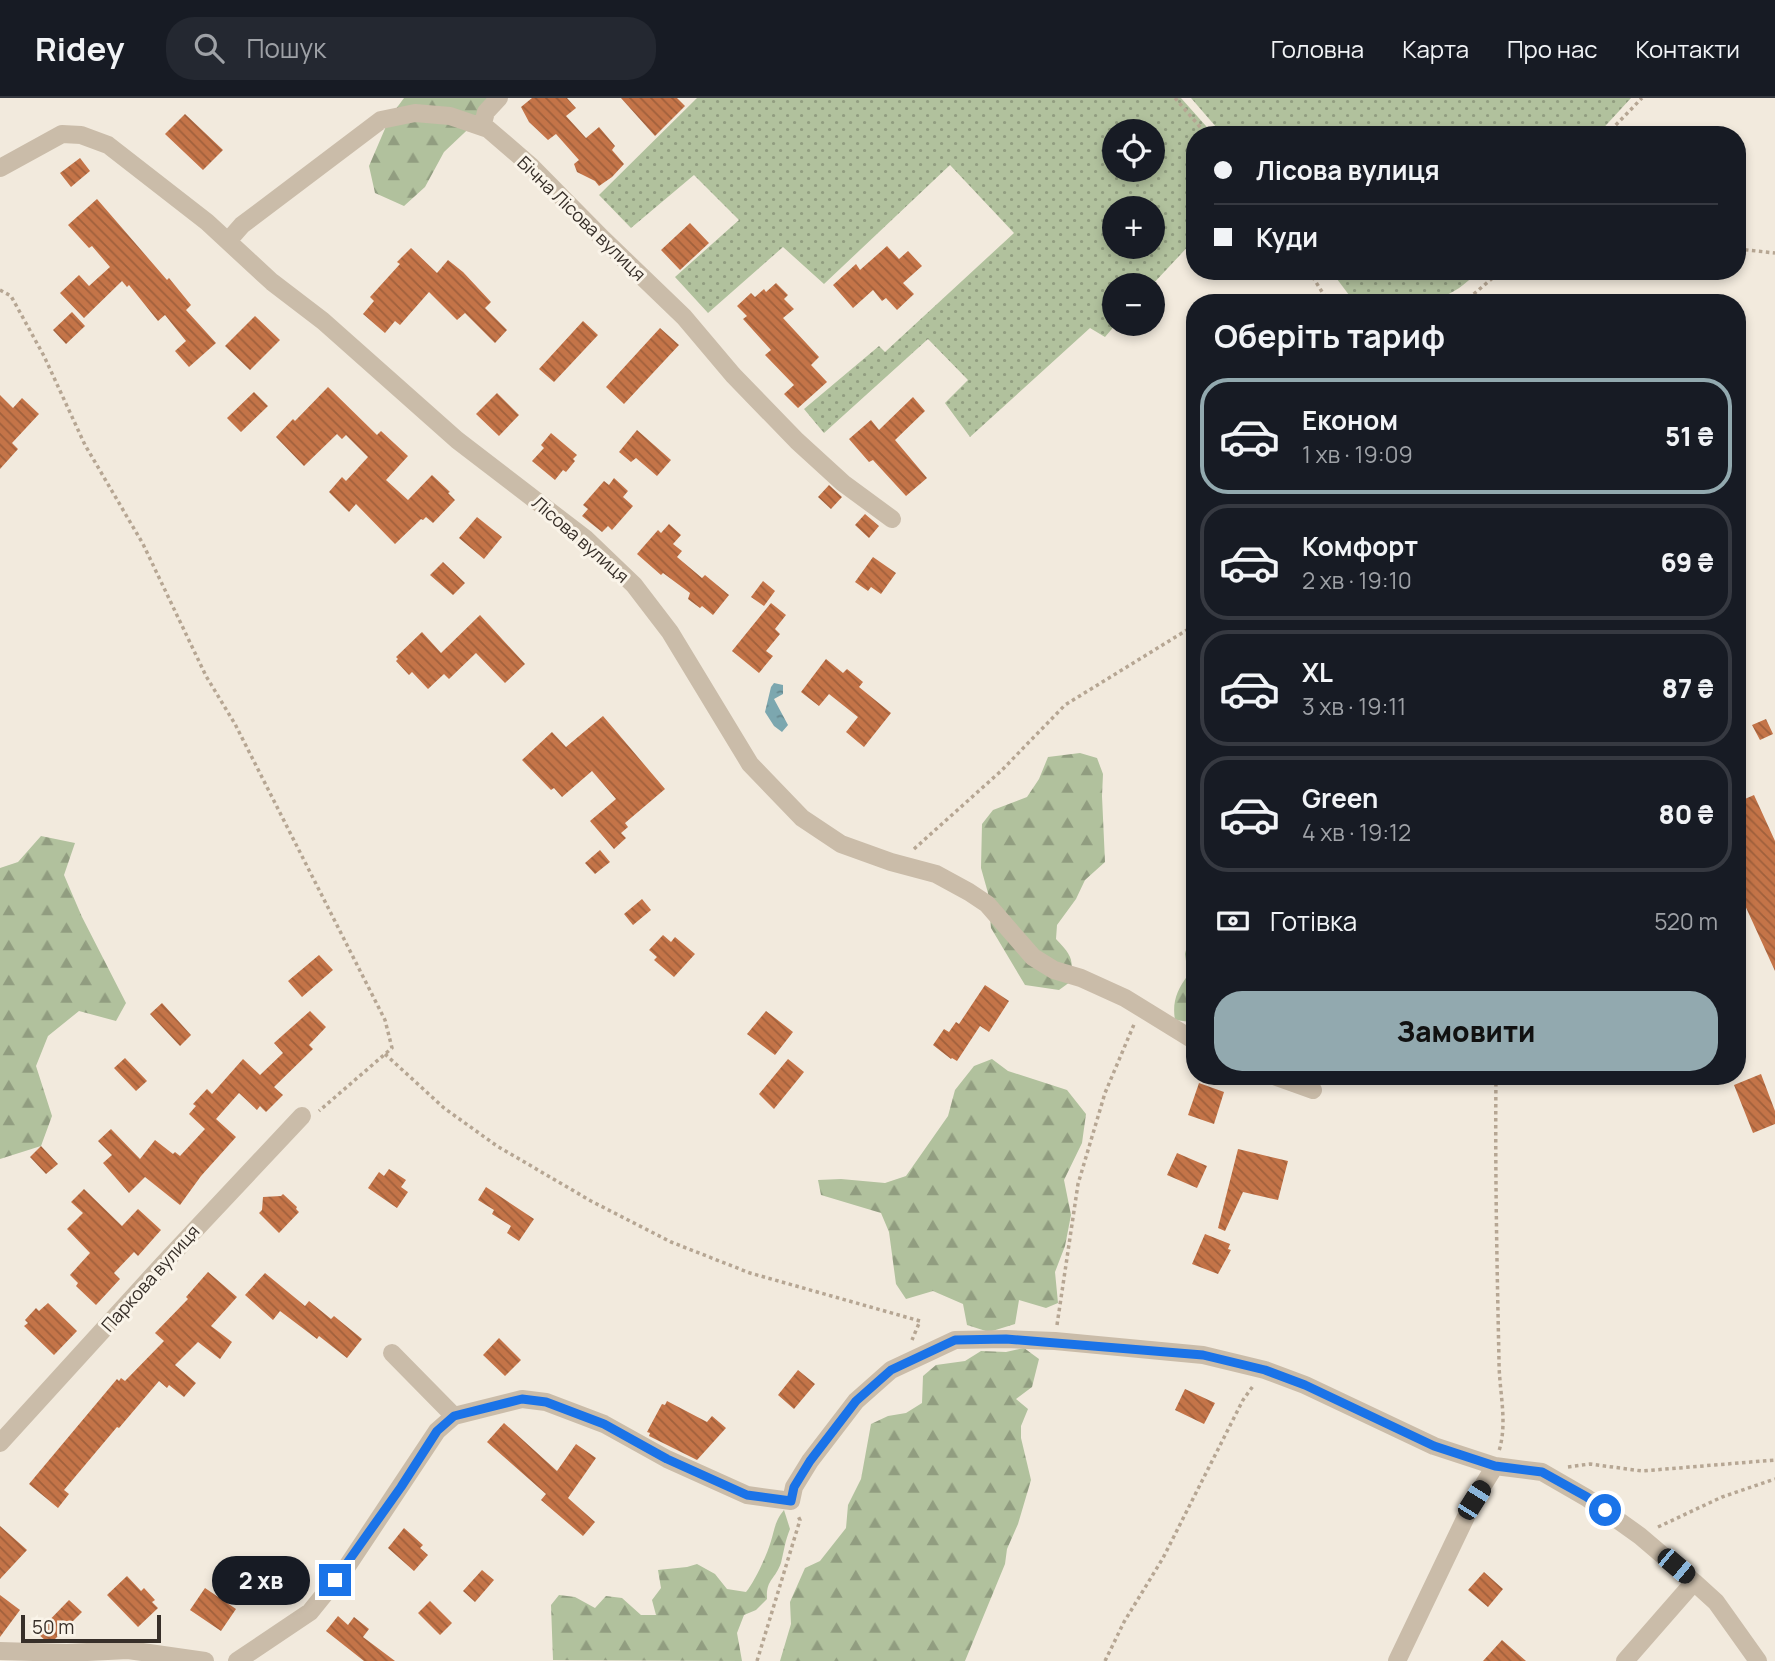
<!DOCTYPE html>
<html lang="uk">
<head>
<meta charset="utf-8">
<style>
	body { margin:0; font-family:Manrope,sans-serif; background:#242831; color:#f1f3f6; height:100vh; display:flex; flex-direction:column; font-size:26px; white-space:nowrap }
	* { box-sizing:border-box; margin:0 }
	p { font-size:23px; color:#9ea1a6 }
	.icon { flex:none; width:38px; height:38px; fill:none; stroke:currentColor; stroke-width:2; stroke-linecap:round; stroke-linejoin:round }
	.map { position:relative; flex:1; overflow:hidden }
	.drawer { position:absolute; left:1186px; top:196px; width:560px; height:791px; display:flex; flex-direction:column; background:#171b24; border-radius:28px; box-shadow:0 4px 10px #0003 }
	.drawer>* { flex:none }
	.guide { position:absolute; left:1186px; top:28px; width:560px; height:154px; border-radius:28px; box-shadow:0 4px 10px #0003; display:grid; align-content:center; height:154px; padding:0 28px; background:#171b24 }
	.tools { position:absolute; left:1102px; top:21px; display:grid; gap:14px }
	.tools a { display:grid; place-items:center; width:63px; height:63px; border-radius:50%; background:#171b24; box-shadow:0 4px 10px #0003; font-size:35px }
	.scale { position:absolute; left:21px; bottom:18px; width:140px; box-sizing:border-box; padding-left:7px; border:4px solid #372f29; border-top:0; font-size:19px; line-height:24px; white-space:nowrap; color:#372f29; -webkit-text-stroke:5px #faf4e9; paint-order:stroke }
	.end { position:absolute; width:32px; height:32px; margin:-16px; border:9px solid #1a73e8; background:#fff; box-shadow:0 0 0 4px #fff }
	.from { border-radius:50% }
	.bubble { position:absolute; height:49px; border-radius:24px; background:#171b24; box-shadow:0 4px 10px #0003; font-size:23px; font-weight:800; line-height:49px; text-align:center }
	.car { position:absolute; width:21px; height:42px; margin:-21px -10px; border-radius:9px; box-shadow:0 0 5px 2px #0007; background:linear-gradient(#222 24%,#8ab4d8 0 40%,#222 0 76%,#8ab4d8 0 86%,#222 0) }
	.guide b { display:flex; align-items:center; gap:24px; height:66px; font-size:26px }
	.guide b+b { border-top:2px solid #363941 }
	.guide i { width:18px; height:18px; background:#f1f3f6 }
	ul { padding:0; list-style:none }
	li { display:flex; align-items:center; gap:21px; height:116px; margin:0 14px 10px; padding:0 14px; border:4px solid #363941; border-radius:28px }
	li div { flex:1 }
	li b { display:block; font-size:26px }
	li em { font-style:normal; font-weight:800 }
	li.active { border-color:#92a9af }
	li>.icon { width:63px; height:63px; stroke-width:1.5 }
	h2 { padding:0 28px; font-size:32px; line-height:84px }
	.pay { display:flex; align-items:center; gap:18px; height:77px; padding:0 28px; font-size:26px }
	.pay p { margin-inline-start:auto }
	.cta { display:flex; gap:14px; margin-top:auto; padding:14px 28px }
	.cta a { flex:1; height:80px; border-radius:28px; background:#92a9af; color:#111; font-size:28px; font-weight:800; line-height:80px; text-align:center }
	header { display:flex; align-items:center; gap:42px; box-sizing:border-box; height:98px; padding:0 35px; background:#171b24; border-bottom:2px solid #363941 }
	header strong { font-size:33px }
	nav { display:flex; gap:38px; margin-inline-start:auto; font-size:24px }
	.search { width:490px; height:63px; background:#242831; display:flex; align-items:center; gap:18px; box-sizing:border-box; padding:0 24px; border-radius:28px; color:#9ea1a6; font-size:26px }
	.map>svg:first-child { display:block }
	.forest { fill:url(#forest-firs) }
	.garden { fill:url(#garden-dots); fill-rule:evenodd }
	.water { fill:url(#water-ripples) }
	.building { fill:url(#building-back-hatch) }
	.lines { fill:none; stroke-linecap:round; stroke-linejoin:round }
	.path { stroke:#b6a693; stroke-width:3.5; stroke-dasharray:3.5 3.5; stroke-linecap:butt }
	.minor { stroke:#cabca9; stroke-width:18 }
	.route { stroke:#1a73e8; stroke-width:9 }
	.labels { text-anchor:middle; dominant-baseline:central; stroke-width:6; stroke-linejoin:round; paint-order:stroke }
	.street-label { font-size:18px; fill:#372f29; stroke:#faf4e9 }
</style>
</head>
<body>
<header>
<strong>Ridey</strong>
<div class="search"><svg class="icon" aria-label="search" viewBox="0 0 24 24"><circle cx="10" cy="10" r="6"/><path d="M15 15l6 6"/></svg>Пошук</div>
<nav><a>Головна</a><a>Карта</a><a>Про нас</a><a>Контакти</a></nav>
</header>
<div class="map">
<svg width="1775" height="1563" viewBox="0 0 1775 1563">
	<defs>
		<pattern id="forest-firs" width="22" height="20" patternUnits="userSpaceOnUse" patternTransform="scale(1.75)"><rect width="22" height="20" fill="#b1c19d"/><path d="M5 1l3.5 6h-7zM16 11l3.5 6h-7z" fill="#919d80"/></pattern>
		<pattern id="garden-dots" width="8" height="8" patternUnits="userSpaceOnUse" patternTransform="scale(1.75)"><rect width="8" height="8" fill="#b1c19d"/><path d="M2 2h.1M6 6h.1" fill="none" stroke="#919d80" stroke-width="1.8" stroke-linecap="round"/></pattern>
		<pattern id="water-ripples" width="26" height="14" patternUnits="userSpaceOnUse" patternTransform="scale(1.75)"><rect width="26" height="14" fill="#7ca7af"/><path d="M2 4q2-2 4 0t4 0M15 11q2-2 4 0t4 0" fill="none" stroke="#66888e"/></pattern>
		<pattern id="building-back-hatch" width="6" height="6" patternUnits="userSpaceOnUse" patternTransform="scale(1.75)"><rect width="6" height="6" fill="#c47448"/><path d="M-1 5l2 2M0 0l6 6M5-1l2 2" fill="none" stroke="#a0603c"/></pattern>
	</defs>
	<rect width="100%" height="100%" fill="#f2eadd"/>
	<path class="forest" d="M404,0H501L444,54L425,89L404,108L375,95L369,68L390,19Z
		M1080,655L1097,660L1103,676L1102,698L1105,764L1085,782L1076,801L1057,827L1056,841C1072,858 1074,861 1070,884L1059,892L1025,887L991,830L988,795L981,770L982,726L993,712L1027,699L1039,681L1048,659Z
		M41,738L75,745L64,777L82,819L126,905L116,923L79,913L48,938L36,968L52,1018L41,1048L0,1061V770L18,764Z
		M1195,823V927L1191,924L1175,922C1172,904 1177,892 1188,877L1185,856L1192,826Z
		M992,961L1008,973L1067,992L1086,1016L1082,1045L1064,1082L1071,1117L1065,1148L1055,1174L1058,1205L1046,1210L1019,1202L1015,1226L989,1234L967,1227L963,1206L933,1193L906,1201L896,1186L889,1134L881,1115L821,1097L818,1082L841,1081L885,1085L906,1078L948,1018L955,992L974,968Z
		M1024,1250L1039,1261L1032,1289L1016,1301L1028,1311L1021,1328V1340L1031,1382L1018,1426L1007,1451L1005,1466L965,1563H780L791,1526L790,1504L805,1470L820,1463L846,1430L848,1407L861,1381L871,1326L888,1318L906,1315L922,1305L923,1278L936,1267L965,1263L981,1253L1006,1254Z
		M784,1412L790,1431C785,1443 784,1453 781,1465C775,1482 766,1481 767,1501L756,1512L744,1517L737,1535L742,1563L553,1562L551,1507L559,1497L575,1499L595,1510L606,1498L622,1500L641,1517H656L652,1502L661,1490L658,1472L687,1469L697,1466L715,1476L727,1491L746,1494C755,1483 767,1457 771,1443C775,1430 775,1423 784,1412Z"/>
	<path class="garden" d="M697,0H1181L1214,37H1195V141L1152,187H1115L1116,226L1105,239L1090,230L970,339L945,305L968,282L928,241L824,335L804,311L879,248L885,254L1014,135L950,67L824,186L783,149L708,215L675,179L739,122L694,77L631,130L599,97ZM1115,33H1153V72H1115ZM1153,110V149H1115V110Z
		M1191,0H1631L1597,37H1223Z
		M1331,173H1478C1443,213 1403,205 1355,205Z"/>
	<path class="water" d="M774,585L783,587V596L774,601L788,627L782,634L774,628L765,614L771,589Z"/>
	<path class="building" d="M532,0H567L576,10L566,18L586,40L599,29L615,48L612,52L624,66L612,79L599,88L595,83L577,74L574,66L579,62L556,36L548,42L529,24L521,9Z
		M621,0H677L685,8L655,38Z
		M185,16L223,52L203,72L165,36Z
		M80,60L90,73L71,89L60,75Z
		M97,101L167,182L169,180L191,207L186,212L216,245L189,269L175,253L186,243L165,217L158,223L129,187L127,189L122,183L84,220L60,195L79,177L89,188L110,169L92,148L89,150L68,127Z
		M690,125L709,145L680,172L661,152Z
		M887,148L899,161L908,153L922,168L903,185L914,196L897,212L886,200L882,203L873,192L853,210L833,187L856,166L860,172Z
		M411,150L437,175L448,162L463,174L491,204L485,210L507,232L495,245L465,215L457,222L429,194L400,227L395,223L385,235L363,216L374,203L370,199L400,166L397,164Z
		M776,185L788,197L784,201L794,211L783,220L819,259L811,267L827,284L798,310L784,296L794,287L765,257L771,252L743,221L747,218L737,208L751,195L755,199L764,191L766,194Z
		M72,214L85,228L66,246L53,232Z
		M255,218L280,242L250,272L225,248Z
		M583,223L598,237L554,284L539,271Z
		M660,230L679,247L624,306L606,289Z
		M328,289L377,337L381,333L408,358L386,382L408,402L432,377L450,394L448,395L455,402L433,425L426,419L423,422L421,421L395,446L356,406L349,414L329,394L342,379L346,383L368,359L346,337L342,341L337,336L304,368L276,339L293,321L295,323Z
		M254,294L268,308L241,334L227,320Z
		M497,295L519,317L499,338L476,316Z
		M0,297L13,310L22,300L39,316L12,345L18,351L0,371Z
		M913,299L925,313L895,342L927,380L906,398L873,362L869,364L849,341L871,322L879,332Z
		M637,332L671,362L657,378L636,360L631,364L619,354Z
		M551,335L577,357L573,361L575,363L566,374L563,372L555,382L532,363L544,350L541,347Z
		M614,380L628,393L623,399L633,408L612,432L608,428L602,434L582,418L588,411L583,407L604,383L609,387Z
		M829,387L842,399L831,411L818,399Z
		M865,416L879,428L869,440L855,427Z
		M477,419L502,439L484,461L459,440Z
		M669,426L681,437L673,446L682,453L677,459L702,480L705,477L729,497L713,517L702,508L700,510L688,501L690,495L663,475L661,477L637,456L658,432L661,435Z
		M873,459L896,475L881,496L871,489L868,493L855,484Z
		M443,464L465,485L453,497L430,477Z
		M763,483L775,493L764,508L751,499Z
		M771,505L786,517L775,531L780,536L766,553L773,558L759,575L732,553Z
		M480,517L525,566L505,585L476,555L449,581L444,576L428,591L412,574L409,577L396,563L398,561L396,559L422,534L441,555Z
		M826,561L843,575L847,571L863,584L859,589L891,615L864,649L846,634L858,619L829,596L819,608L801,594Z
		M603,618L665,691L625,725L628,729L621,735L626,740L614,751L590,723L616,701L592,673L562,699L554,690L551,692L522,662L552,634L566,649Z
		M1766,621L1773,636L1760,642L1752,627Z
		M1754,697L1775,743V873L1738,792V704Z
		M600,752L610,764L595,776L585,765Z
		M642,801L651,812L633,827L624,816Z
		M663,837L671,844L675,839L695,856L674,879L654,862L657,859L649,852Z
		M319,857L333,872L302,899L288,883Z
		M985,887L1009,903L989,934L980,928L957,963L952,960L951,961L933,947L944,931L949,934L956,924L959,926Z
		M162,905L191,937L180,948L150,916Z
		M310,913L326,929L309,947L313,951L274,989L283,997L266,1014L260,1008L257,1012L239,995L216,1021L236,1039L201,1078L180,1107L145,1079L129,1095L103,1065L112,1057L98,1043L111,1031L140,1061L155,1042L173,1056L175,1054L180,1058L205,1031L189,1016L196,1008L193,1006L207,991L212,996L243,961L260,977L283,955L274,945Z
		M766,913L793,934L775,957L747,936Z
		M125,960L147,983L136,993L114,970Z
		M788,961L804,974L774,1011L759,996Z
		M1761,976L1775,1013V1026L1753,1035L1734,987Z
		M1199,985L1224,994L1214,1026L1188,1017Z
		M41,1048L58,1066L46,1076L30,1059Z
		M1238,1051L1288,1063L1278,1102L1243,1094L1225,1133L1218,1130Z
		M1177,1055L1207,1068L1197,1090L1167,1077Z
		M389,1071L406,1082L401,1089L408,1094L397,1110L368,1090L379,1074L384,1078Z
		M486,1089L534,1121L519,1143L507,1135L511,1128L492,1116L494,1112L478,1102Z
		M84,1091L122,1128L138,1111L161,1132L138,1158L134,1154L114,1175L120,1181L96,1207L76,1188L78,1185L70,1177L90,1155L67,1131L83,1115L71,1104Z
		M283,1096L297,1109L296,1111L299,1114L279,1135L259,1115L262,1112L263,1099L281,1098Z
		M1205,1136L1230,1146L1228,1151L1231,1152L1218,1176L1192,1166Z
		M208,1174L237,1199L211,1228L232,1244L220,1261L198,1244L175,1267L196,1285L184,1299L169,1287L167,1290L159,1283L119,1330L117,1329L64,1392L69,1396L58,1410L29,1386L117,1281L119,1283L121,1280L125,1283L164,1243L155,1235L188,1201L186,1199Z
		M265,1175L305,1208L309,1203L331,1221L334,1218L362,1241L347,1260L319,1238L317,1241L280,1213L273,1222L245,1197Z
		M48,1205L77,1233L54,1257L24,1228L28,1225L25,1222L36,1210L39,1213Z
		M499,1240L521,1262L505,1278L483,1257Z
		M798,1272L815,1286L794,1311L778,1297Z
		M1185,1291L1215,1305L1204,1326L1175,1312Z
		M667,1303L707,1324L712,1318L726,1330L697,1362L649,1338L650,1335L647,1334L662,1306L665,1307Z
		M504,1325L557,1373L576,1346L596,1360L568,1400L595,1424L583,1438L541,1402L546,1396L487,1344Z
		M0,1428L27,1452L0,1481Z
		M404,1430L423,1447L420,1450L428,1457L414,1473L388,1450Z
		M258,1469L270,1477L261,1492L248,1483Z
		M482,1472L494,1482L475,1504L463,1493Z
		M1484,1474L1503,1491L1488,1509L1468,1492Z
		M127,1478L141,1493L144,1490L155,1502L152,1504L158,1510L138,1529L107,1497Z
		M205,1490L236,1511L221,1533L190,1512Z
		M0,1497L20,1512L0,1539Z
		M69,1502L82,1514L53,1543H46L37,1535Z
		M430,1503L452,1525L440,1537L418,1515Z
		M338,1518L348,1527L354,1519L369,1531L363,1539L395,1563H364L326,1533Z
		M1502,1542L1526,1563H1483Z"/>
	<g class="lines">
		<path class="path" d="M1175,0L1207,37
			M1606,37L1642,0
			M1738,151L1775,155
			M1309,173L1329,205
			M0,192L11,198L44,258L85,347L143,446L206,578L235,626L385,922L392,950L319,1013
			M1463,205L1501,173
			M914,751L1001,673L1065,607L1195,527
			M385,956L444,1010L497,1048L591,1103L671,1144L750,1175L920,1223L912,1242
			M1496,978C1495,1073 1497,1168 1499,1263C1499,1294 1508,1323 1499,1353
			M1057,1227L1078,1086L1105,995L1135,924
			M1568,1369L1590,1366L1642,1373L1775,1362
			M1658,1429L1722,1399L1775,1381
			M757,1563L800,1422L798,1418
			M1105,1563L1124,1524L1163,1460L1243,1302L1253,1288"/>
		<path class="minor" d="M482,29L486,14L499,0
			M0,70L62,36L81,37L108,47L207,124L272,184L323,223L457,342L586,441L634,487L670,534L750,666L802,720L841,746L891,764L936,776L969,794L987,806L1033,859L1054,872L1081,880L1125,900L1195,943
			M228,143L242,127L381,22L415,15L450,18L488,31L531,68L603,141L684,219L733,277L797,343L843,385L892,421
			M1274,978L1313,992
			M392,1255L454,1318
			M0,1345L164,1165L302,1018
			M0,1553L67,1555L128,1552L205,1563
			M237,1563L310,1514L348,1467L437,1333L454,1318L522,1301L546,1304L604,1326L667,1361L747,1397L791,1403L794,1389L810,1363L856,1303L891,1272L955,1242L1006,1241L1055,1243L1203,1257L1265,1272L1305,1287L1434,1348L1495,1368L1542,1374L1587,1400L1640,1438L1694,1484L1716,1504L1758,1563
			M1397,1563L1474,1402L1495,1368
			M1625,1563L1694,1484"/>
	</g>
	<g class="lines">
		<path class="route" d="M335,1482L401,1389L437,1333L454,1318L522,1301L546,1304L604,1326L667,1361L747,1397L791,1403L794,1389L810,1363L856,1303L891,1272L955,1242L1006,1241L1203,1257L1265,1272L1305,1287L1434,1348L1495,1368L1542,1374L1587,1399L1605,1412"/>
	</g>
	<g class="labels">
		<g class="street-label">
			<text transform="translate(582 120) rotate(44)">Бічна Лісова вулиця</text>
			<text transform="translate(581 441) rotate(41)">Лісова вулиця</text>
			<text transform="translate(150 1180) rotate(-48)">Паркова вулиця</text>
		</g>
	</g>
</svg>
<div class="tools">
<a><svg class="icon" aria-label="locate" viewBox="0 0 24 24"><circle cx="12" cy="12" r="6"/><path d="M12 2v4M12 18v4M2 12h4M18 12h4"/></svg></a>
<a>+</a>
<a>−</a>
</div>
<div class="scale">50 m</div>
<i class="end from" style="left:1605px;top:1412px"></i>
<i class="end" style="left:335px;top:1482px"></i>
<div class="bubble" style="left:212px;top:1458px;width:98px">2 хв</div>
<i class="car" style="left:1474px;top:1402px;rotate:32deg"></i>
<i class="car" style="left:1676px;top:1468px;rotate:130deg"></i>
<div class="guide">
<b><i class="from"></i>Лісова вулиця</b>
<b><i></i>Куди</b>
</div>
<section class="drawer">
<h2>Оберіть тариф</h2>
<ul>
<li class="active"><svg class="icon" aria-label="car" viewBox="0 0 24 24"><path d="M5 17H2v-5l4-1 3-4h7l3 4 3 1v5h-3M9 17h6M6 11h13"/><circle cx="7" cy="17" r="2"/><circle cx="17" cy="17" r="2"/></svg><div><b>Економ</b><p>1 хв · 19:09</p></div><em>51 ₴</em></li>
<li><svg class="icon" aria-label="car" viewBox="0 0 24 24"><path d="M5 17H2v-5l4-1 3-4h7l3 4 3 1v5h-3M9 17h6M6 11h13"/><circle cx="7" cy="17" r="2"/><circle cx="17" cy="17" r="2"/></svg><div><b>Комфорт</b><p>2 хв · 19:10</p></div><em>69 ₴</em></li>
<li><svg class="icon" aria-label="car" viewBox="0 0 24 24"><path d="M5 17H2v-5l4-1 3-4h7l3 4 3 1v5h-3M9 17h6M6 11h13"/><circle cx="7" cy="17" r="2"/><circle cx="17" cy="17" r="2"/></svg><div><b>XL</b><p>3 хв · 19:11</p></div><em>87 ₴</em></li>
<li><svg class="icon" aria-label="car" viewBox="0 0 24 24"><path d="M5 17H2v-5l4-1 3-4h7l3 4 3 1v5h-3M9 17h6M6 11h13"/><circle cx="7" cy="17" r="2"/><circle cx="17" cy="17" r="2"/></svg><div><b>Green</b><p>4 хв · 19:12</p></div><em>80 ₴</em></li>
</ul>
<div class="pay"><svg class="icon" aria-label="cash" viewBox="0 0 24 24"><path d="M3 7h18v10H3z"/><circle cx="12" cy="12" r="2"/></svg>Готівка<p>520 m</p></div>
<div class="cta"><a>Замовити</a></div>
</section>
</div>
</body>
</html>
